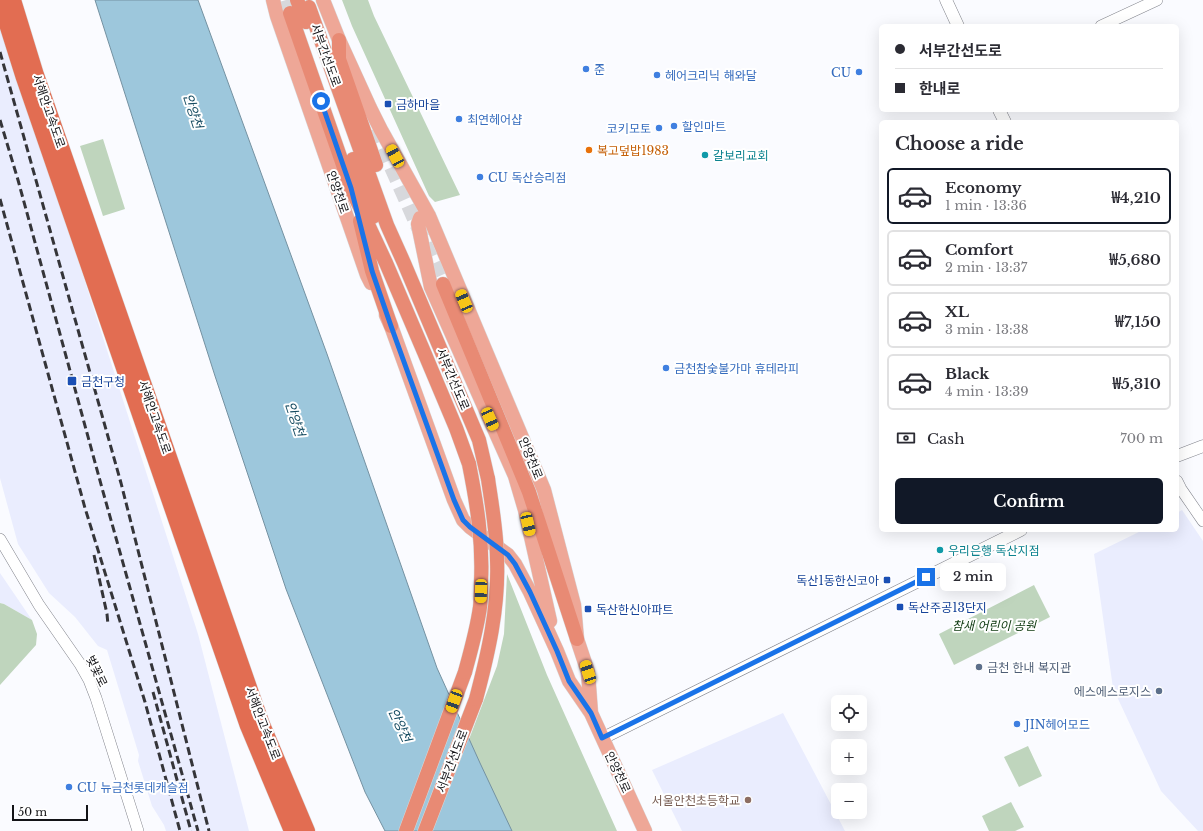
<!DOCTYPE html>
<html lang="en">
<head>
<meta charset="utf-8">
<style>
	body { margin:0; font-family:"Libre Baskerville","Noto Sans KR",serif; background:#f2f2f3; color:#2b2b33; height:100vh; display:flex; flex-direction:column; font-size:15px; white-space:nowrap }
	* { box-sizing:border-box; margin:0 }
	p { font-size:13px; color:#7c7c81 }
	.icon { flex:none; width:22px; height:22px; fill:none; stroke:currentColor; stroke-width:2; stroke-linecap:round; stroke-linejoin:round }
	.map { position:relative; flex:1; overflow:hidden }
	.details { position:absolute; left:879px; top:120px; width:300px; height:412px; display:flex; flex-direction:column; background:#fff; border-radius:6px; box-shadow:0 4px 16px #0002 }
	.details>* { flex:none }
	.banner { position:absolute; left:879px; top:24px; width:300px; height:88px; border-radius:6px; box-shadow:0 4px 16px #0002; display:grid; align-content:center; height:88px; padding:0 16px; background:#fff }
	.fabs { position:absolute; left:831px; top:695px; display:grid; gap:8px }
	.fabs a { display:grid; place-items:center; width:36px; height:36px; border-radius:6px; background:#fff; box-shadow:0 4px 16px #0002; font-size:20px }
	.scale { position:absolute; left:12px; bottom:10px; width:76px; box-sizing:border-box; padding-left:4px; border:2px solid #131317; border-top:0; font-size:11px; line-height:14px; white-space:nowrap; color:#131317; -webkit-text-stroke:3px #fff; paint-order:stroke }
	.end { position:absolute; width:18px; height:18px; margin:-9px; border:5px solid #1a73e8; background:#fff; box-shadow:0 0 0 2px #fff }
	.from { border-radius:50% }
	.bubble { position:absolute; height:28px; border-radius:6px; background:#fff; box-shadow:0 4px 16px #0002; font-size:13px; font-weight:600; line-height:28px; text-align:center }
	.car { position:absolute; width:12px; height:24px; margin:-12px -6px; border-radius:5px; box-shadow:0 0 3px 1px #0007; background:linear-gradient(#f5c518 24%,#345 0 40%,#f5c518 0 76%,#345 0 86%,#f5c518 0) }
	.banner b { display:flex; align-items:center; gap:14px; height:38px; font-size:15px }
	.banner b+b { border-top:1px solid #e1e1e2 }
	.banner i { width:10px; height:10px; background:#2b2b33 }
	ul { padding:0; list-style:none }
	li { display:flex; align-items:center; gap:12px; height:56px; margin:0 8px 6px; padding:0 8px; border:2px solid #e1e1e2; border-radius:6px }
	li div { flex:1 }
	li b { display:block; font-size:15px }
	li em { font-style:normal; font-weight:600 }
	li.selected { border-color:#111827 }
	li>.icon { width:36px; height:36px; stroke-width:1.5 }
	h2 { padding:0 16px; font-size:18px; line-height:48px }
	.pay { display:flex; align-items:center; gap:10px; height:44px; padding:0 16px; font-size:15px }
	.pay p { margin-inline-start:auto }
	.action { display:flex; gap:8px; margin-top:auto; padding:8px 16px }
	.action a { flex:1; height:46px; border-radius:6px; background:#111827; color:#fff; font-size:16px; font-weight:600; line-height:46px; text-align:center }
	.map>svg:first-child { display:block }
	.built { fill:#eaedfe }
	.green { fill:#bfd5bd }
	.water { fill:#9dc7dc; stroke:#7491a1 }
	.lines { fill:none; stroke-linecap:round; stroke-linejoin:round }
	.trunk-tunnel { stroke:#d7d8dc; stroke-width:14; stroke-dasharray:14 7; stroke-linecap:butt }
	.tertiary-casing { stroke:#82848c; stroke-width:12 }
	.secondary-casing { stroke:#82848c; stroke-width:13 }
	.primary-casing { stroke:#d9d9da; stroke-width:15 }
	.trunk-casing { stroke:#d9d9da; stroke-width:15 }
	.motorway-casing { stroke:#d9d9da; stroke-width:17 }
	.tertiary { stroke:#fff; stroke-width:11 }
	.secondary { stroke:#fff; stroke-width:12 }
	.primary { stroke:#eea797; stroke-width:14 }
	.trunk { stroke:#e88a74; stroke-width:14 }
	.motorway { stroke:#e26d52; stroke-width:16 }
	.rail { stroke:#353539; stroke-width:3; stroke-dasharray:8 4; stroke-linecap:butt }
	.trunk-bridge-casing { stroke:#d9d9da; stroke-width:15; stroke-linecap:butt }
	.trunk-bridge { stroke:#e88a74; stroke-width:14 }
	.route { stroke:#1a73e8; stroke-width:5 }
	.shop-dot { fill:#3f7fe0; stroke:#fff; stroke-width:1.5 }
	.transit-dot { fill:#1a4fb4; stroke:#fff; stroke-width:1.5 }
	.food-dot { fill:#e8710a; stroke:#fff; stroke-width:1.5 }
	.culture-dot { fill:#0f9aa8; stroke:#fff; stroke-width:1.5 }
	.service-dot { fill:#5c6f8a; stroke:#fff; stroke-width:1.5 }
	.education-dot { fill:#8d6e63; stroke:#fff; stroke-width:1.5 }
	.labels { text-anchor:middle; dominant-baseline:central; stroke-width:4; stroke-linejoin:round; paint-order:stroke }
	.street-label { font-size:12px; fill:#131317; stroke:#fff }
	.shop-label { font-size:12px; fill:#366cbe; stroke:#fff; text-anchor:start }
	.transit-label { font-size:12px; fill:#164399; stroke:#fff; text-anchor:start }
	.food-label { font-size:12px; fill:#c56008; stroke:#fff; text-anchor:start }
	.culture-label { font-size:12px; fill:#0d838f; stroke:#fff; text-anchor:start }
	.park-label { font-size:12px; font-style:italic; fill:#0a360c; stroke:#fff }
	.service-label { font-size:12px; fill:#4e5e75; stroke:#fff; text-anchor:start }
	.education-label { font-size:12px; fill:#785e54; stroke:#fff; text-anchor:end }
	.water-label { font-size:13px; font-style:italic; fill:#144a60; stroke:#fff }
</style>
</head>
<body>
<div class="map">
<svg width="1203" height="831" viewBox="0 0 1203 831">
	<rect width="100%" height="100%" fill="#fafbff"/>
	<path class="built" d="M0,3L31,113L198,634L249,831H166L164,825L152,806L138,761L139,755L107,650L98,646L75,617L49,593L18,544L0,478Z
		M1182,510L1203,541V831H1198L1161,791L1113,688L1094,554L1143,530H1177V513Z
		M0,573L32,620L4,604L0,603Z
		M783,713L845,831H682L652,770Z"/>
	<path class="green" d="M342,0H368L374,16L460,195L435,202L429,196L352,26Z
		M103,139L125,209L103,216L80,146Z
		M507,574L547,675L617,831H434L497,666L504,634Z
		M1034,585L1050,617L954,665L939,634Z
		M0,603L4,604L32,620L37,634L36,645L0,685Z
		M1028,746L1042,776L1019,787L1004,757Z
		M1011,802L1024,827L1015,831H989L982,816Z"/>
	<path class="water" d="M95,0H198L327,354L437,668L480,763L512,831H385L365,792L286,589L215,376Z"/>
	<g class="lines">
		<path class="trunk-tunnel" d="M286,0L290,13
			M374,129L443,284"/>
		<defs>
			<path id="tertiary" d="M1101,26L1157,0
				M1177,481L1181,489L1203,521
				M0,539L39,605L80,664L89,680L96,698L138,831"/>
			<path id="secondary" d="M946,0L958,26
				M999,110L1005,122
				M1177,456L1203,446
				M603,738L1021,530"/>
			<path id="primary" d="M273,0L277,16L367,275L371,283
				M323,0L339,40L370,108L381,130L429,216L544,490L574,605L577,639L588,672L591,713
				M429,216L420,218L418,224L431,287L515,476L525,510L550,621
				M386,315L391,326L454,500L463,520L470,527L508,555L515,564L530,592L557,651L569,681L591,713L645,831"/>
			<path id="trunk" d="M297,0L306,22
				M309,7L387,225L404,263L479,440L488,479
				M290,13L351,188L386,263L424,352L456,428L469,464
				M339,40V59L376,165
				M353,159L373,217
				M360,221L372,271L391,326
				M443,284L529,492L577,639
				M406,831L465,672
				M425,831L476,699"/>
			<path id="motorway" d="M13,0L36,75L261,722L307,831
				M0,2L24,78L184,542L248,726L292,831"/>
		</defs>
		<use href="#tertiary" class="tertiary-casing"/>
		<use href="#secondary" class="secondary-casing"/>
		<use href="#primary" class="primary-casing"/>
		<use href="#trunk" class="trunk-casing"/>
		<use href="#motorway" class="motorway-casing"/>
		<use href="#tertiary" class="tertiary"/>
		<use href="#secondary" class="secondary"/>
		<use href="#primary" class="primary"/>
		<use href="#trunk" class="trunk"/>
		<use href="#motorway" class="motorway"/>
		<path class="rail" d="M0,52L121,483L209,831
			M0,120L18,180L102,488L198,831
			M0,199L85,508L145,702L180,831
			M94,555L107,614L108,625
			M153,692L191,831"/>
		<defs>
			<path id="trunk-bridge" d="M465,672C471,650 477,629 480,607C481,599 481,590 481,582C483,542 477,504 469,464
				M476,699C488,654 499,607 497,560C497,533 492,506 488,479"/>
		</defs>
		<use href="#trunk-bridge" class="trunk-bridge-casing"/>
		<use href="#trunk-bridge" class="trunk-bridge"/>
	</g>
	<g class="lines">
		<path class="route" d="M321,101L351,188L372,271L391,326L454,500L463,520L470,527L508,555L515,564L530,592L557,651L569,681L591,713L602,738L926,577"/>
	</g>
	<g class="shop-dot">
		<circle cx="586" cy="69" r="4"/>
		<circle cx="859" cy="72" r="4"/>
		<circle cx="657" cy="75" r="4"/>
		<circle cx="459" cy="119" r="4"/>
		<circle cx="674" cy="126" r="4"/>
		<circle cx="659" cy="128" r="4"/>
		<circle cx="480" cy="177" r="4"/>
		<circle cx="666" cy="368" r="4"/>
		<circle cx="1017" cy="724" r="4"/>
		<circle cx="69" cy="787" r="4"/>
	</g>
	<g class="transit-dot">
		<rect x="384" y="100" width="8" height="8" rx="2"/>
		<rect x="67" y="376" width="10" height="10" rx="2"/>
		<rect x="883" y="576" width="8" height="8" rx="2"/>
		<rect x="896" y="603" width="8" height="8" rx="2"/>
		<rect x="584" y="605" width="8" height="8" rx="2"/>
	</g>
	<circle class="food-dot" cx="589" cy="150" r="4"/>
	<g class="culture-dot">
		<circle cx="705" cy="155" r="4"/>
		<circle cx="940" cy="550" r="4"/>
	</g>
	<g class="service-dot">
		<circle cx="979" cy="667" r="4"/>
		<circle cx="1159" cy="691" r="4"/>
	</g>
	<circle class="education-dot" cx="748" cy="800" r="4"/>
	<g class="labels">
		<g class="street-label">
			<text transform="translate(326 55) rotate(70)">서부간선도로</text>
			<text transform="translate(49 111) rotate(71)">서해안고속도로</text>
			<text transform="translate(338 192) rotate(71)">안양천로</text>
			<text transform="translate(453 379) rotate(67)">서부간선도로</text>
			<text transform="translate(155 417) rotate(71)">서해안고속도로</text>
			<text transform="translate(531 458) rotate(68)">안양천로</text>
			<text transform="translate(97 671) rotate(64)">벚꽃로</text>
			<text transform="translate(263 723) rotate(69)">서해안고속도로</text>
			<text transform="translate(452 761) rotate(-69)">서부간선도로</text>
			<text transform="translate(618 772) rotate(65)">안양천로</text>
		</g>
		<g class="shop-label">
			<text x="594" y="69">준</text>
			<text x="851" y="72" text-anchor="end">CU</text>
			<text x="665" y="75">헤어크리닉 해와달</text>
			<text x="467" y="119">최연헤어샵</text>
			<text x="682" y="126">할인마트</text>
			<text x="651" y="128" text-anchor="end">코키모토</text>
			<text x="488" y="177">CU 독산승리점</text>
			<text x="674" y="368">금천참숯불가마 휴테라피</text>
			<text x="1025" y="724">JIN헤어모드</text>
			<text x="77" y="787">CU 뉴금천롯데캐슬점</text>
		</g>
		<g class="transit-label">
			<text x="396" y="104">금하마을</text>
			<text x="81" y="381">금천구청</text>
			<text x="879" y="580" text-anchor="end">독산1동한신코아</text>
			<text x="908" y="607">독산주공13단지</text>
			<text x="596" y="609">독산한신아파트</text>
		</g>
		<g class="food-label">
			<text x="597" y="150">복고덮밥1983</text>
		</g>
		<g class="culture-label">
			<text x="713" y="155">갈보리교회</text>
			<text x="948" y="550">우리은행 독산지점</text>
		</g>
		<g class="park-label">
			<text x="994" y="625">참새 어린이 공원</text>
		</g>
		<g class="service-label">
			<text x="987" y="667">금천 한내 복지관</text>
			<text x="1151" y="691" text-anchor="end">에스에스로지스</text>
		</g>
		<g class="education-label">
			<text x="740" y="800">서울안천초등학교</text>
		</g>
		<g class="water-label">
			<text transform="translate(193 111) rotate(72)">안양천</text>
			<text transform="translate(295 419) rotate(72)">안양천</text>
			<text transform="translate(400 725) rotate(65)">안양천</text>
		</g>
	</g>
</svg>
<div class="fabs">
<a><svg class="icon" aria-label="locate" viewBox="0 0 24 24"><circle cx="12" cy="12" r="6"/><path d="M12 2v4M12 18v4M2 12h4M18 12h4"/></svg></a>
<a>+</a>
<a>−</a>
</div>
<div class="scale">50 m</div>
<i class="end from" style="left:321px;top:101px"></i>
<i class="end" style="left:926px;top:577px"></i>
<div class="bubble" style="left:940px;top:563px;width:66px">2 min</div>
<i class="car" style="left:395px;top:156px;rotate:332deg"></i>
<i class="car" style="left:464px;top:301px;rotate:337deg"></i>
<i class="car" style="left:490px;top:419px;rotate:156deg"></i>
<i class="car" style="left:528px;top:524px;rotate:167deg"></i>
<i class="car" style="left:481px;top:591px;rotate:182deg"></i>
<i class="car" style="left:588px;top:672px;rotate:342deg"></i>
<i class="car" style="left:454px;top:701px;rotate:200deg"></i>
<div class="banner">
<b><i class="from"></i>서부간선도로</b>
<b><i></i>한내로</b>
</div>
<section class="details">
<h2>Choose a ride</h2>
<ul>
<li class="selected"><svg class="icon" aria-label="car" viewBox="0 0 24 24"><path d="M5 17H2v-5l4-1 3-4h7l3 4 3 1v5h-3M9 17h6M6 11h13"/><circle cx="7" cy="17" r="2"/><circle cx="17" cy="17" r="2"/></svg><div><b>Economy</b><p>1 min · 13:36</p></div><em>₩4,210</em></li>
<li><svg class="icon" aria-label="car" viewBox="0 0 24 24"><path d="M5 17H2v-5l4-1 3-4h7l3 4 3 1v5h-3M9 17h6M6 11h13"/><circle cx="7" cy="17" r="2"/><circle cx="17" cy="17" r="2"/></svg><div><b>Comfort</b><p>2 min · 13:37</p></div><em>₩5,680</em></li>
<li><svg class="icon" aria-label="car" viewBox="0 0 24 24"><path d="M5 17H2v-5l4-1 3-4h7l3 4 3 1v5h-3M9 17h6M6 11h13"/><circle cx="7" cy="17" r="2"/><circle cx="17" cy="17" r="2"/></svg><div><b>XL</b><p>3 min · 13:38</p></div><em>₩7,150</em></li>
<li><svg class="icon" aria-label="car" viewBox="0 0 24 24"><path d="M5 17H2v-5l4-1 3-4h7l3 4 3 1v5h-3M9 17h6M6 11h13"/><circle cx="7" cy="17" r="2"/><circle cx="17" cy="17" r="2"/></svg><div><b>Black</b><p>4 min · 13:39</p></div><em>₩5,310</em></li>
</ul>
<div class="pay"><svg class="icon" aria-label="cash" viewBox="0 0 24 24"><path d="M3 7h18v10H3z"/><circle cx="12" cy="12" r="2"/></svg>Cash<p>700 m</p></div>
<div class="action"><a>Confirm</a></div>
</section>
</div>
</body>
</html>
